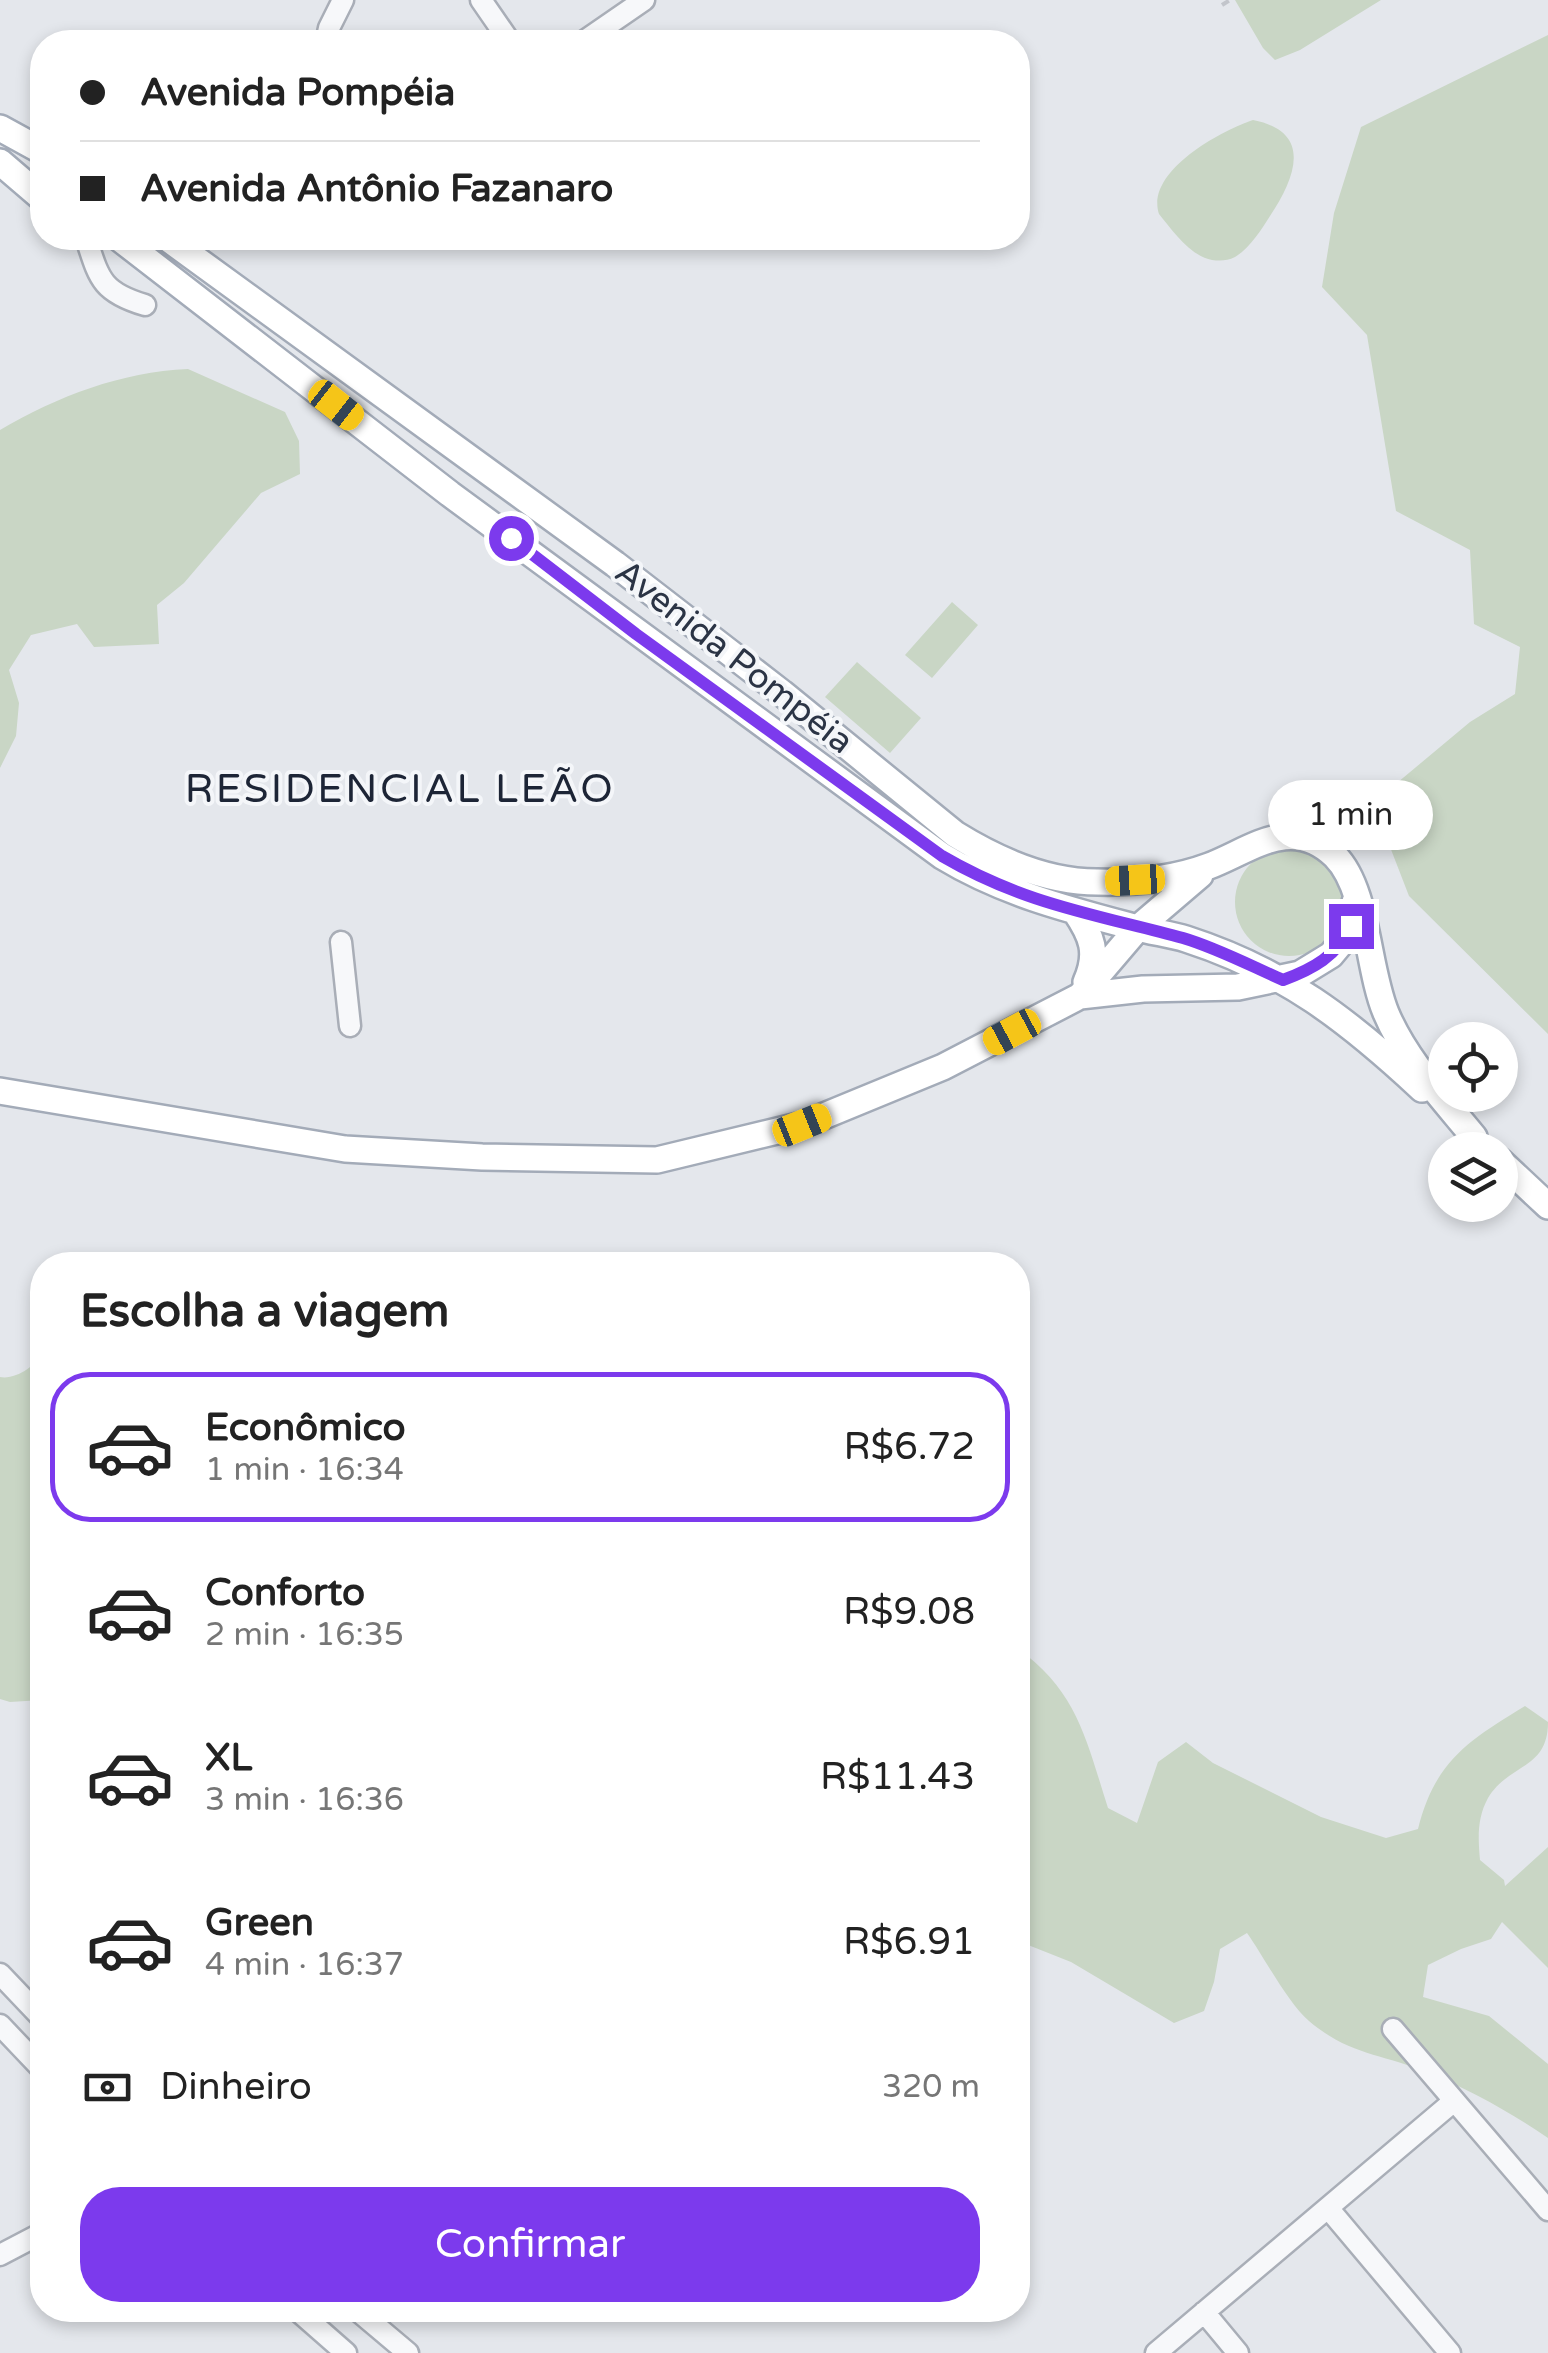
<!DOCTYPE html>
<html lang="pt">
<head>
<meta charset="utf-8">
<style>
	body { margin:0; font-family:"Varela Round",sans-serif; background:#f2f2f2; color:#222; height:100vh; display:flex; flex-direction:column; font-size:38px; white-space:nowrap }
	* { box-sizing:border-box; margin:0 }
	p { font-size:32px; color:#767676 }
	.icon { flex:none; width:55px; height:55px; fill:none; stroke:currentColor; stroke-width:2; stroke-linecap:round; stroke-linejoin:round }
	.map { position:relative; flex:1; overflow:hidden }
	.side { position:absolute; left:30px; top:1252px; width:1000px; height:1070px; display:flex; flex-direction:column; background:#fff; border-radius:40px; box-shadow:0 5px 15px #0003 }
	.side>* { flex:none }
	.guide { position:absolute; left:30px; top:30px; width:1000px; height:220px; border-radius:40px; box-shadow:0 5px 15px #0003; display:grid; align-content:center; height:220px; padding:0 50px; background:#fff }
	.controls { position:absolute; left:1428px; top:1022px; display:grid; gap:20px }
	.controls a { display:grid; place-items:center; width:90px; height:90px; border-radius:50%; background:#fff; box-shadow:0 5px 15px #0003; font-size:50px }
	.end { position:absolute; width:45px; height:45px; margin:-22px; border:12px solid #7c3aed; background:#fff; box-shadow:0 0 0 5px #fff }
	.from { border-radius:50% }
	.bubble { position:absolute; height:70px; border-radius:35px; background:#fff; box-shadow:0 5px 15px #0003; font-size:32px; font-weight:600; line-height:70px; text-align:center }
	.car { position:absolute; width:30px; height:60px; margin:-30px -15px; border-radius:12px; box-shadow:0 0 8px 2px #0007; background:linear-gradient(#f5c518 24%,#345 0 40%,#f5c518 0 76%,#345 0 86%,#f5c518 0) }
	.guide b { display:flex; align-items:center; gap:35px; height:95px; font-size:38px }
	.guide b+b { border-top:2px solid #e0e0e0 }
	.guide i { width:25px; height:25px; background:#222 }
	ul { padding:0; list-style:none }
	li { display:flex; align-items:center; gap:30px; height:150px; margin:0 20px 15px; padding:0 30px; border:5px solid transparent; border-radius:40px }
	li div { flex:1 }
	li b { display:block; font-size:38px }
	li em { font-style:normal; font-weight:600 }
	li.current { border-color:#7c3aed }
	li>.icon { width:90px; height:90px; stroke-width:1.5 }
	h2 { padding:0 50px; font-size:45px; line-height:120px }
	.pay { display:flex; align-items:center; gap:25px; height:110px; padding:0 50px; font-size:38px }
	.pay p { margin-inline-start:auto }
	.action { display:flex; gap:20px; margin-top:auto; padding:20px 50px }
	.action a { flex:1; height:115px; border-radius:40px; background:#7c3aed; color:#fff; font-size:40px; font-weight:600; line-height:115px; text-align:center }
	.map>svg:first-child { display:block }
	.green { fill:#c9d6c5 }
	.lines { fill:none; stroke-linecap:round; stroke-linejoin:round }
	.minor-casing { stroke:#a9aeb7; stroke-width:25 }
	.major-casing { stroke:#a3abb8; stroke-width:30 }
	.path { stroke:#c2c5cb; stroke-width:4; stroke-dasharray:8 8; stroke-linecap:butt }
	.minor { stroke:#f7f8fa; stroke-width:20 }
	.major { stroke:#fff; stroke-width:25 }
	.route { stroke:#7c3aed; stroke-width:12 }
	.labels { text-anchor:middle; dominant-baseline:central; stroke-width:8; stroke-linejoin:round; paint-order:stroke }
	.street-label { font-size:35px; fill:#2b3445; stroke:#f4f6f9 }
	.quarter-label { font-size:40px; letter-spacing:2.5px; fill:#1d2536; stroke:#f4f6f9 }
</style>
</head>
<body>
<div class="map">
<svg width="1548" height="2353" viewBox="0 0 1548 2353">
	<rect width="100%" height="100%" fill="#e4e7ec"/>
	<path class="green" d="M1235,0H1381L1300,50L1275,60L1263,48Z
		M1548,35V1034L1409,896L1373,803L1470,722L1515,694L1520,647L1474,624L1470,550L1396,511L1367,335L1322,287L1334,213L1361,127Z
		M1253,120C1314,132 1295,178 1270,216C1261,230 1250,248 1235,257C1227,261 1220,261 1212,260C1190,256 1172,230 1159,214C1145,172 1220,131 1253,120Z
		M188,369L285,412L299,441L300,474L261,493L184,583L157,605L159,644L94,647L77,624L31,635L9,670L19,703L16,736L0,768V430C58,396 121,372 188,369Z
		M952,602L978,625L932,678L905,655Z
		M857,662L921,718L890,753L825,697Z
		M1235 902a54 54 0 1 1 108 0a54 54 0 1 1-108 0Z
		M42,1352V1700L10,1702L0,1699V1377C16,1380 37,1365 42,1352Z
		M1018,1649C1078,1691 1087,1743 1108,1808L1137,1823L1158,1762L1186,1742L1213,1763L1321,1817L1386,1838L1418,1829C1435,1761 1468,1741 1525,1706L1548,1722C1548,1770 1509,1763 1488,1798C1477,1818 1478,1838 1480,1860L1504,1880L1505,1886L1548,1847V1968L1502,1922L1491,1939L1461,1949L1428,1965L1423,1997L1489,2016L1548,2064V2138C1510,2112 1470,2090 1427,2072C1382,2054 1349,2055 1309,2021C1288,2003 1264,1957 1247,1933L1220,1949L1214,1982L1204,2011L1174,2023L1071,1962L1018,1941Z"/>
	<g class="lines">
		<defs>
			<path id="minor" d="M481,0L510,42
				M326,42L329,28L343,0
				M583,42L644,0
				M86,238C99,278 101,292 145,305
				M341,942L350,1026
				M0,1974L42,2018
				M0,2025L42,2069
				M1393,2029L1548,2210
				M1328,2208L1450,2353
				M0,2255L42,2233
				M297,2310L346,2353
				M357,2310L408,2353
				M1204,2312L1238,2353
				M1156,2353L1454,2101"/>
			<path id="major" d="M0,128L42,151
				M0,162L42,198
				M119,238L450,494L942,856C1003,893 1066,909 1134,927C1151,932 1170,934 1186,939C1285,971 1348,1020 1422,1089
				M167,238L615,564L782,693L955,834C997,860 1046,882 1097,882C1134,883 1174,879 1209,866C1251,850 1292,814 1335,856C1368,889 1367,968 1386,1013C1405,1059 1443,1099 1474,1137
				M1075,911C1092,936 1099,953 1086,982
				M1080,996L1138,928L1200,875
				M0,1091L345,1149L482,1157L657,1160L802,1125L943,1067L1080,996L1143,989L1238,987L1300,974L1331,955L1346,937L1355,902
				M1500,1161L1548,1206"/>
		</defs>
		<use href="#minor" class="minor-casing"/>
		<use href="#major" class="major-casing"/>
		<path class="path" d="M1222,5L1230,0"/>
		<use href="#minor" class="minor"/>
		<use href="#major" class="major"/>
	</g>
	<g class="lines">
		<path class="route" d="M511,538L636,634L942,856C1024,904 1094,914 1183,938C1217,948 1251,966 1283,980C1313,969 1337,956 1351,926"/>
	</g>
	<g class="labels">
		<g class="street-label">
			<text transform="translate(734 657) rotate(38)">Avenida Pompéia</text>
		</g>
		<g class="quarter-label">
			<text x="400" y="789">RESIDENCIAL LEÃO</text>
		</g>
	</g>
</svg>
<div class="controls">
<a><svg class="icon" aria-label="locate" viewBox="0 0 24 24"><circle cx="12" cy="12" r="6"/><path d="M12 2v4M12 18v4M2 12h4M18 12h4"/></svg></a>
<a><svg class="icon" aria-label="layers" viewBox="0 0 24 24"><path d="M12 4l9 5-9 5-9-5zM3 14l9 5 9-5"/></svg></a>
</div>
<i class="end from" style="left:511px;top:538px"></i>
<i class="end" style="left:1351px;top:926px"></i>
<div class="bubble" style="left:1268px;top:780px;width:165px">1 min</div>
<i class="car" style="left:336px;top:405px;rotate:128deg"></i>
<i class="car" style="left:1135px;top:880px;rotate:267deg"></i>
<i class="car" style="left:1012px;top:1032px;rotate:242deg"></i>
<i class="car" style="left:802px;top:1125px;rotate:68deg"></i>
<div class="guide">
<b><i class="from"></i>Avenida Pompéia</b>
<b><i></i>Avenida Antônio Fazanaro</b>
</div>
<section class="side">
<h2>Escolha a viagem</h2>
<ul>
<li class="current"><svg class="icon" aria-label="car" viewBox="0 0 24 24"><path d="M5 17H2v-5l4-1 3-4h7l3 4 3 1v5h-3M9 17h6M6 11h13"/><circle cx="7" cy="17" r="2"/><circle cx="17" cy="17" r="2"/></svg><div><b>Econômico</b><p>1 min · 16:34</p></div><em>R$6.72</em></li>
<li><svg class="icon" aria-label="car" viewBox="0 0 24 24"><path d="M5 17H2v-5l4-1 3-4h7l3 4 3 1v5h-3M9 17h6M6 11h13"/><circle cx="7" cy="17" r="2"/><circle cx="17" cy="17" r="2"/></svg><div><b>Conforto</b><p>2 min · 16:35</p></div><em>R$9.08</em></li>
<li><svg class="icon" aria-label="car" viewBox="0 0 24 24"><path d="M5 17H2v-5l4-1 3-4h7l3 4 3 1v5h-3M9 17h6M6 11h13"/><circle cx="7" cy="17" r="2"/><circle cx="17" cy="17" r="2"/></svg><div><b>XL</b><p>3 min · 16:36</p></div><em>R$11.43</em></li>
<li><svg class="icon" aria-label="car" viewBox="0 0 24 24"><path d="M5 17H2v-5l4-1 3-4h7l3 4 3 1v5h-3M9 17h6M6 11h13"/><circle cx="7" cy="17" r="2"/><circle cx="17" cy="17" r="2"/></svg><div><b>Green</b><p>4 min · 16:37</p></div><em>R$6.91</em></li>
</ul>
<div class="pay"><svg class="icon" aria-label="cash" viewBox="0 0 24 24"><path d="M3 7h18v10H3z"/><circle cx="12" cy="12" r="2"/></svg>Dinheiro<p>320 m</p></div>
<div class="action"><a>Confirmar</a></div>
</section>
</div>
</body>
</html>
